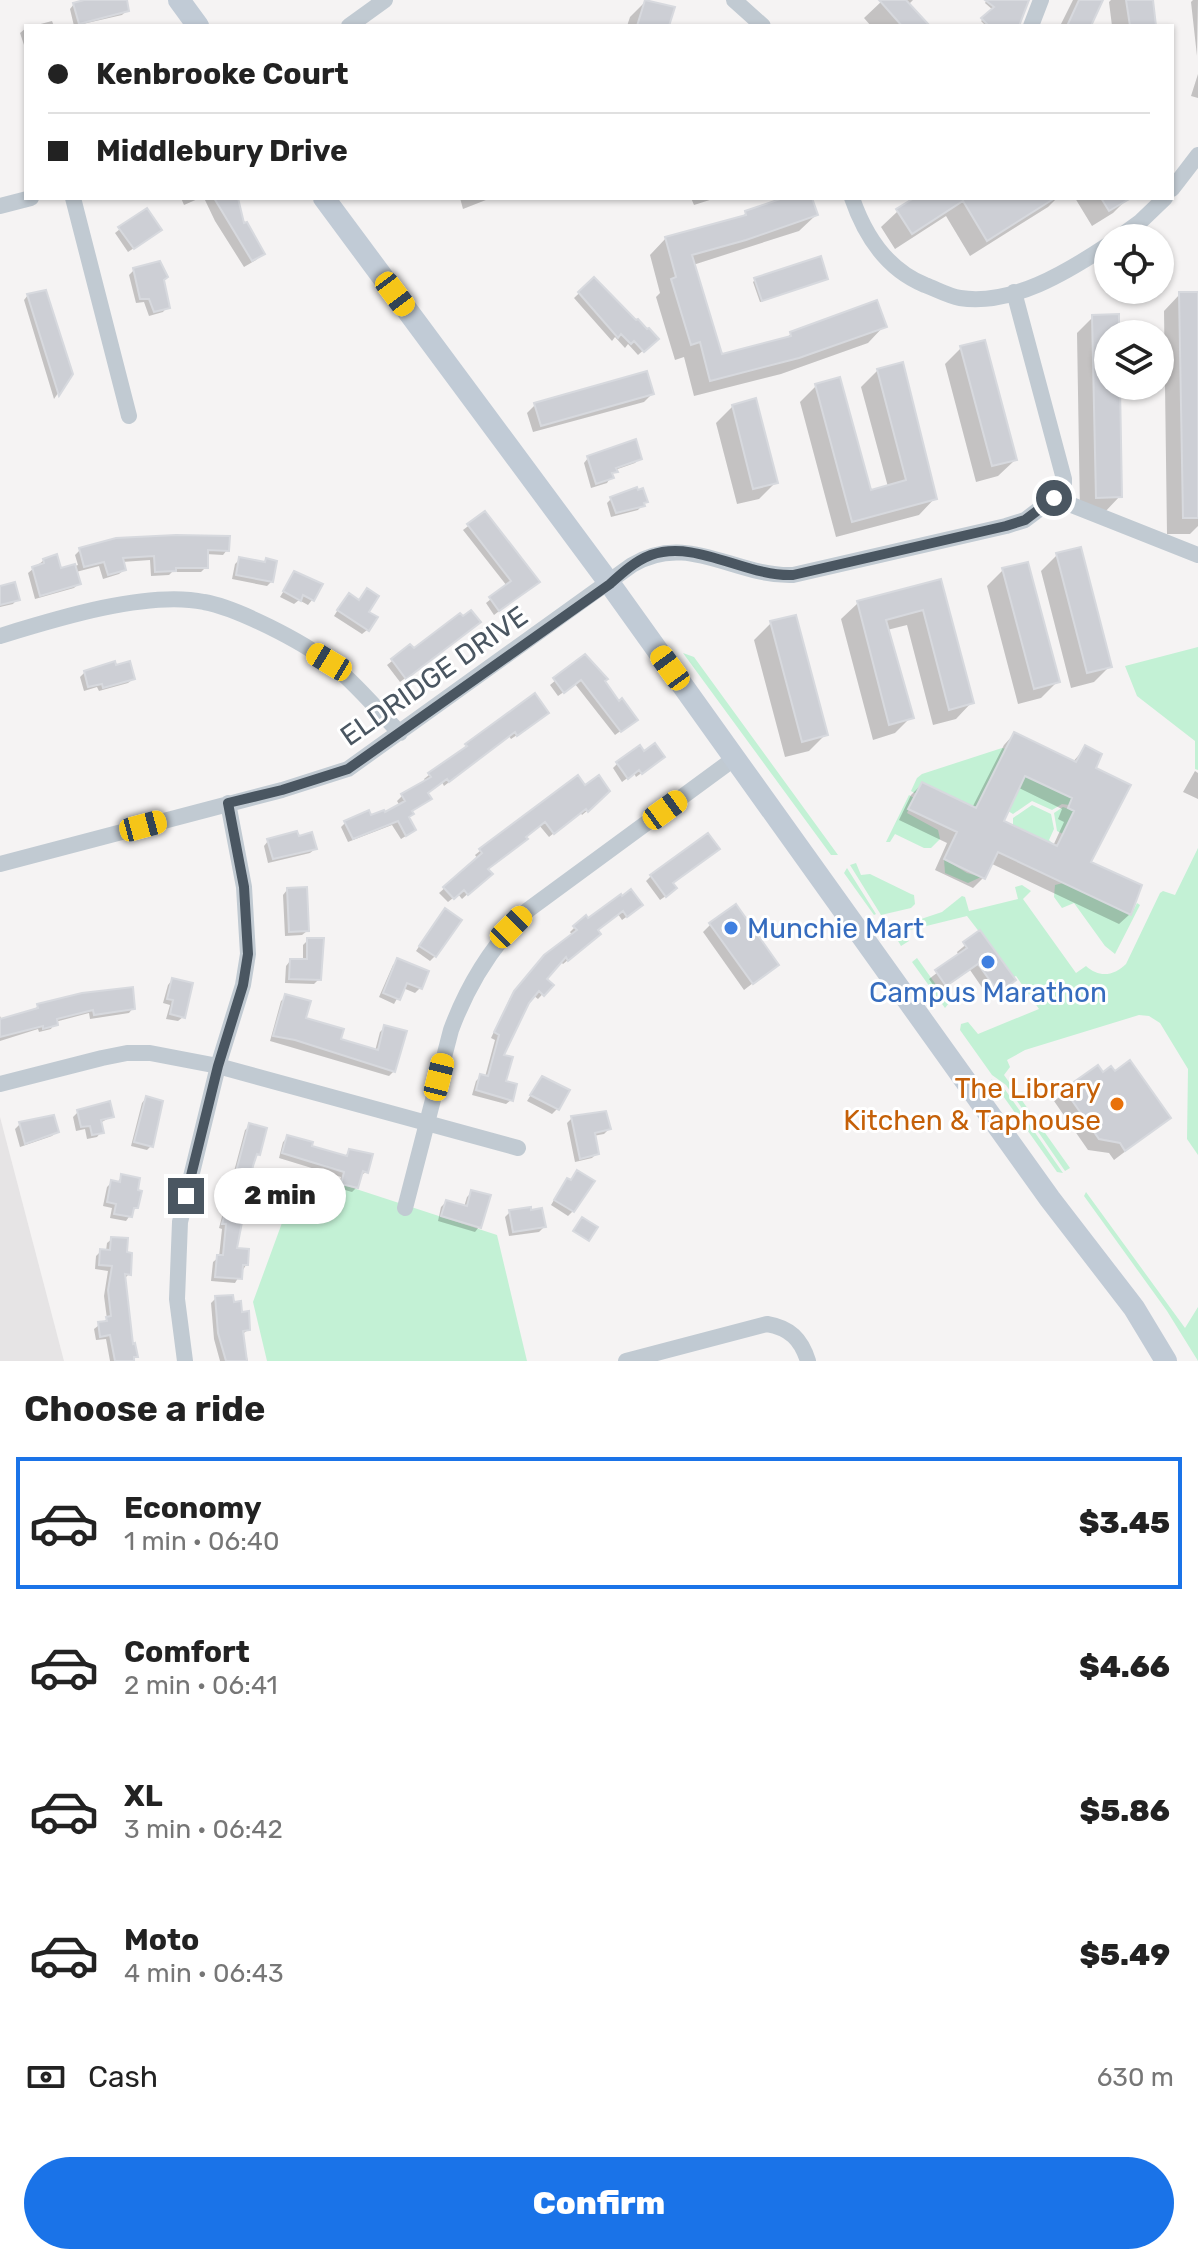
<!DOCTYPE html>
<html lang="en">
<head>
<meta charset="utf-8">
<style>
	body { margin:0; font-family:Rubik,sans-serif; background:#f2f2f2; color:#222; height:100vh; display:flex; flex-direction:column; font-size:30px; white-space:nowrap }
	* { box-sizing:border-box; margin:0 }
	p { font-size:26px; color:#767676 }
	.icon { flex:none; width:44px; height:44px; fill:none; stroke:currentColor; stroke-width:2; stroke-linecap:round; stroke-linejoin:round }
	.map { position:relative; height:1361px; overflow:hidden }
	.side { display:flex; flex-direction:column; background:#fff; flex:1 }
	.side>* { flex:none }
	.banner { position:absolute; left:24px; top:24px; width:1150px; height:176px; border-radius:0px; box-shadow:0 2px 6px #0004; display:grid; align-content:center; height:176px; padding:0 24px; background:#fff }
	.buttons { position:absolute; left:1094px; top:224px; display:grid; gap:16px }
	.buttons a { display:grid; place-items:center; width:80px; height:80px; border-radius:50%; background:#fff; box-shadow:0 2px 6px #0004; font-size:40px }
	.end { position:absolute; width:36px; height:36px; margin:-18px; border:10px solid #4a5661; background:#fff; box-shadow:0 0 0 4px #fff }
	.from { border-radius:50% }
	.bubble { position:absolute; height:56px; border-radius:28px; background:#fff; box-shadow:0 2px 6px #0004; font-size:26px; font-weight:800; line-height:56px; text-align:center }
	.car { position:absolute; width:24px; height:48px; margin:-24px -12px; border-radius:10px; box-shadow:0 0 6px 2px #0007; background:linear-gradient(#f5c518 24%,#345 0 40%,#f5c518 0 76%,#345 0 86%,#f5c518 0) }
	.banner b { display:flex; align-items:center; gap:28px; height:76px; font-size:30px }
	.banner b+b { border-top:2px solid #e0e0e0 }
	.banner i { width:20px; height:20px; background:#222 }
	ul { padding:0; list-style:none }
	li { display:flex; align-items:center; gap:24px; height:132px; margin:0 16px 12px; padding:0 8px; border:4px solid transparent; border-radius:0px }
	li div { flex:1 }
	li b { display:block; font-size:30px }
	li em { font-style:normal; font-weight:800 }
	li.active { border-color:#1a73e8 }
	li>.icon { width:72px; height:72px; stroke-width:1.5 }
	h2 { padding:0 24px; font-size:36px; line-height:96px }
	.pay { display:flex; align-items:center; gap:20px; height:88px; padding:0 24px; font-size:30px }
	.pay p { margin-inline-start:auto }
	.button { display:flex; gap:16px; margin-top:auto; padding:16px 24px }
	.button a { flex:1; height:92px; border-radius:48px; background:#1a73e8; color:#fff; font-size:32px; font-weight:800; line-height:92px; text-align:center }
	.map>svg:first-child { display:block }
	.education { fill:#e6e4e5 }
	.green { fill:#c3f1d5 }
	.shadow { fill:#0003; fill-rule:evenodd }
	.building { fill:#cdcfd5; stroke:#d7d9de; stroke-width:2; fill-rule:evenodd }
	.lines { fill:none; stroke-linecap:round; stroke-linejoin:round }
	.street { stroke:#c1cad2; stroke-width:16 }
	.secondary { stroke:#c1cbd6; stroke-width:22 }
	.route { stroke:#4a5661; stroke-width:10 }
	.shop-dot { fill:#3f7fe0; stroke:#fff; stroke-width:3 }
	.food-dot { fill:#e8710a; stroke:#fff; stroke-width:3 }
	.labels { text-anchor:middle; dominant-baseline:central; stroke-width:6; stroke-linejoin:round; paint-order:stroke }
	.street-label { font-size:28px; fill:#4a5661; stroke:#fff }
	.shop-label { font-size:28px; fill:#366cbe; stroke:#fff; text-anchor:start }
	.food-label { font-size:28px; fill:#c56008; stroke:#fff; text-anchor:end }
</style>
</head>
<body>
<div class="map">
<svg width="1198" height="1361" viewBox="0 0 1198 1361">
	<rect width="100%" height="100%" fill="#f5f3f3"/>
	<path class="education" d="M0,1117L64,1361H0Z"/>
	<path class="green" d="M1198,647V770L1195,769V741L1137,696L1125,666Z
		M683,653L694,657L838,855H831Z
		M1002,748L1006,749L976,808L922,782L916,794L911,791L917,778L922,774Z
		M1025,776L1072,798L1069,805L1062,804L1052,810L1032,801L1013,814L1008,811Z
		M909,795L914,798L907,813L938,830L940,839L931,848H924L895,834L890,842H886Z
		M1032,805L1051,814L1054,829L1049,840L1054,845L1013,825V818Z
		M1063,807L1074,811L1063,834L1057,831L1054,813Z
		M1198,848V1155L1187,1139L1188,1069L1160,1023L1149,1016L1139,1015L1025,1050L1007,1060L1010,1067L1004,1075L1070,1168L1065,1171L1006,1085L992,1075L960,1030L961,1024L968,1022L978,1034L1039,1009L1016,976L1014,977L967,916L906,931L909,941L901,946L891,929L942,912L962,896L965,897L969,911L1018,899L1015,887L1022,885L1031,891L1023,899L1076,973L1086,966C1099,978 1114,976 1126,964L1160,893L1163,891L1175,895Z
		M944,859L967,873L981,877L968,883L945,873Z
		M856,863L861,875L870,874L911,894L914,895L915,904L911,908L881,915L850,865Z
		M847,868L876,914L874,915L844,873Z
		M1063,883L1131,915L1137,903L1140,905L1115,954L1105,946L1074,903L1062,908L1054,897L1055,885Z
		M917,958L949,1003L945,1008L912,962Z
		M991,1079L1004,1088L1063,1173L1057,1172Z
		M301,1171L497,1235L527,1361H267L253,1302Z
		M1086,1192L1185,1328L1198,1307V1361L1167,1311L1084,1196Z"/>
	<path class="shadow" d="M92,0H124L127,10L122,15L74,26L70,9L74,4Z
		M883,0H913L908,5L927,26H871L864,18Z
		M987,0H1027L1016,26H986L981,21L993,10L985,3Z
		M1073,0H1100L1089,26H1060Z
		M1111,0H1151L1154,26H1112L1109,2Z
		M1193,0H1198L1197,56L1191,2Z
		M646,1L667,26H627L630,17Z
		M52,21L54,26H33Z
		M26,28V47L25,48L20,33Z
		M1198,74V98L1191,96Z
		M181,198H200L184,205Z
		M204,198H236L242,226L262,253L256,260L244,267L215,221Z
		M460,198H491L463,209Z
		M691,198H716L694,205Z
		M789,198H810L816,215L799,231L693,265L721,356L784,340L791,334L884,326L868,343L781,374L694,396L684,357L675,360L656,297L660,293L650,255L666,238L741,218L746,213Z
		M918,198H1057L1048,207L970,256L946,216L895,249L881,227L898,211Z
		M1075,198H1128L1113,213L1092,226Z
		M120,229L155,234L128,252L115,233Z
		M134,270L162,281L167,307L163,312L149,316L144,302L136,303L129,275Z
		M594,279L636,323L656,339L638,355L628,344L625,348L615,337L612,341L574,298Z
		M755,280H824L760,302L753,282Z
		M1180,294H1198V526L1190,534H1167L1164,311Z
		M28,295L71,374L54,399L24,300Z
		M1093,317L1117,334H1108V386H1118L1120,496L1104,513H1080L1077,333Z
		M961,348L1015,460L998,476L976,482L945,364Z
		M878,370L935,498L919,515L836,537L800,402L816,386L869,492L888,487L861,387Z
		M652,394L644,402L533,432L527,413L535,405Z
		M733,406L775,483L759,499L737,504L716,423Z
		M588,458H640L635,463L615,470L607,483L591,488L584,463Z
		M611,499L646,501L638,510L611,517L607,503Z
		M484,514L532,586L494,615L486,603L507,586L463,530Z
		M80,550H227L223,555L206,554V567L201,572H172L169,575L151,576L150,560L122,562L124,570L119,574L103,579L99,566L76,572L79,583L74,588L35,599L28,573L44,560L59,571L78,565L75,555Z
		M1057,555L1110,666L1094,682L1071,688L1041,571Z
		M240,559L263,564L272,581L267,586L232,579L235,564Z
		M1003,570L1058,681L1041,698L1018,704L987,586Z
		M295,573L312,600L308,605L299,600L294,604L280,597Z
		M939,581L972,702L956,719L933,725L907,625L887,630L911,717L895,733L873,740L841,619L858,603Z
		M0,588L17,599L13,604L0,607Z
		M344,600L367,630L362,634L334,616Z
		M795,617L826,734L809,751L785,757L754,640L771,623Z
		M473,627L400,682L387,665L410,647L413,651Z
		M585,656L630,724L615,735L575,684L558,696L550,685Z
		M115,667L133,679L128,683L99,691L97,687L84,691L80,677L85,672Z
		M542,718L511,739L509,736L444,786L442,782L426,793L429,799L410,812L407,818L414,830L409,834L401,839L392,825L348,842L341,827L346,822L384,815L400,806L397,801L402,796L426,782L424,779L429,775L463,751L467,745Z
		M1014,734L1072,763L1085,748L1093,769L1089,863L1130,914L1119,924L990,863L984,877L973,888L935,870L947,843L899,820L911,795L922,784L972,808L1004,745ZM1017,787L1062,809L1058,819L1064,822L1053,846L1001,822Z
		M658,761L636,777L634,773L622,782L613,768L617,764Z
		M1195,771L1198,773V799L1183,792Z
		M578,778L593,806L582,815L580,812L549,837L539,825L486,870L490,873L462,899L458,894L448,902L439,893L478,859L475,855L480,851Z
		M297,838L315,849L310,853L268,863L264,846L268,841Z
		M651,876L671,883L670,893L660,900L646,881Z
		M287,890L307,931L302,935L285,936L283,895Z
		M621,897L636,910L622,920L618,914L596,931L594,939L563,964L560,961L544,980L551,985L538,999L533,995L501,1056L504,1082L511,1100L506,1104L472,1095L476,1081L481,1076L485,1077L495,1040L491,1038L510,998L539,963L573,936L570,932L575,927Z
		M440,915L435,956L430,961L416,951Z
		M710,925L776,965L744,990L703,932Z
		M980,933L1006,988L990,999L970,970L938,992L929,979L959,956L957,952Z
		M308,940L319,979L314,984L285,983L286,966L290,961H303V945Z
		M398,960L420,988L415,993L403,988L394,1004L379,997L393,965Z
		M172,980L183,1017L178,1021L166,1019L170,1005L163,1003L168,985Z
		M286,997L303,1019L338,1040L375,1051L380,1032L385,1027L394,1071L389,1076L270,1041L281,1001Z
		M38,1006L133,1008L129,1013L90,1019L89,1013L55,1022L51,1029L39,1032L38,1029L0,1041V1016L2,1021L33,1011Z
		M1098,1068L1103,1074L1169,1118L1114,1160L1109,1153L1088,1150L1054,1101Z
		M542,1078L557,1109L552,1114L527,1101Z
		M146,1098L151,1146L147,1150L131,1146L142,1103Z
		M78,1112L111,1117L100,1123L101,1132L97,1137L87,1139L85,1129L76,1131L73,1117Z
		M572,1118L609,1129L604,1134L593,1136L597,1153L592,1158L575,1162L567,1123Z
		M20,1124L57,1131L52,1136L20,1147L15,1129Z
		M250,1126L258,1154L253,1159L235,1250L246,1265L235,1283L211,1281L213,1262L219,1257L222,1229L219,1228L245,1130Z
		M288,1137L309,1147L344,1157L350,1151L366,1172L360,1176L357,1187L352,1192L338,1188L341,1177L279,1158L283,1142Z
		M578,1172L573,1211L568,1216L551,1205L563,1185L567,1181L570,1182Z
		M122,1176L136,1207L126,1221L110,1218L112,1208L103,1206L107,1187L112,1182L117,1183Z
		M472,1192L479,1227L475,1232L438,1221L441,1207L446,1202L464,1207L467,1197Z
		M510,1212L544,1227L539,1232L509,1236L505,1217Z
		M112,1239L129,1274L124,1279L131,1346L135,1356L132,1361H110L106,1339L96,1340L94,1329L107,1319L104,1296L108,1271L95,1269L96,1256L101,1251H106L107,1243Z
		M216,1298L240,1314L248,1330L241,1335L248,1361H220L214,1339L211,1303Z"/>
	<path class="building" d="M84,0H127L129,11L79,24L73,3Z
		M645,0L675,7L669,26H637Z
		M879,0H906L930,26H902Z
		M985,0H1029L1019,26H989L981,18L994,7Z
		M1079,0H1103L1091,26H1067Z
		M1126,0H1153L1156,26H1130Z
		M214,198H238L244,223L247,222L265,254L252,261Z
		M783,198H812L818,215L746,240L692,255L722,354L791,336L790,332L877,300L887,327L799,358L710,381L700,342L691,345L671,279L676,277L665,237L746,215L745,211Z
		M914,198H1055L987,241L963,201L912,234L896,209Z
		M1101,198H1131L1109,211Z
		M147,208L162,230L134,249L118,227Z
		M821,256L828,279L762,301L754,278Z
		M160,261L168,277L164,280L170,308L154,312L149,299H140L133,268Z
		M594,277L636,320L638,319L647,329L649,328L659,339L644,352L634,341L631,344L621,334L618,338L578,292Z
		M46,290L73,374L59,396L27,294Z
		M1179,292H1198V518H1183Z
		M1119,314V334H1108V386H1120L1122,497L1096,498L1092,315Z
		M985,340L1017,460L992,466L960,346Z
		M903,362L937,499L852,522L815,384L840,377L871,490L906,480L877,369Z
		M647,371L654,394L541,426L534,403Z
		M756,398L778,483L753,489L732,405Z
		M636,439L642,459L616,468L618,472L612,473L614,478L596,484L587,456Z
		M637,487L638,490L643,488L648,502L644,503L645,506L616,513L610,497Z
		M485,511L540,582L499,611L489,597L511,581L467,524Z
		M176,535L230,536L229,551L208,550V568H176V571L155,572L154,556L123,558L126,570L108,575L104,562L84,567L79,548L116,538Z
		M1081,547L1112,667L1087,673L1056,553Z
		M57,554L61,568L75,564L81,584L40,596L32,567L44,563L43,559Z
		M239,557L265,562L266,558L277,561L273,582L236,575Z
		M1028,562L1060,682L1034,689L1002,568Z
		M294,571L323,584L314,601L303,595L301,601L283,591Z
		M941,579L974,703L949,710L923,610L886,620L914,718L889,725L857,601Z
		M15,582L20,600L0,605V586Z
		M367,588L379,596L369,612L378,617L369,631L337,610L349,593L359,600Z
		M471,610L481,622L406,679L391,659L410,644L414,648L460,613L463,616Z
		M796,615L828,735L802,742L770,621Z
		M585,654L608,679L605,681L619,701L622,698L638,720L621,732L581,680L564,693L553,678Z
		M115,661L116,665L130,661L135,679L103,688L102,684L88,687L84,671Z
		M535,693L549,713L517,736L515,732L449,782L447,779L428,793L432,799L412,811L414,814L409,817L416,830L406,836L398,821L353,839L344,821L369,810L371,815L384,810L385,812L405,801L401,794L431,777L428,773L467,746L465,744Z
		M1014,732L1076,762L1085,745L1102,754L1096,768L1131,785L1091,862L1142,885L1131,915L998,852L985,879L958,866L944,859L957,832L908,809L922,782L976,808ZM1025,776L1072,798L1068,808L1074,811L1057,846L1004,821Z
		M655,743L665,757L642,774L639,770L628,779L616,762L640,745L644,751Z
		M578,775L585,785L599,775L610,791L588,812L586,809L554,834L545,822L526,837L528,839L488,869L493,874L468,895L464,890L454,899L443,887L482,853L479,849Z
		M297,831L299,836L312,832L317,849L273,859L267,839Z
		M708,833L720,849L673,883L677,888L666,897L650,875Z
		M307,887L309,931L289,932L287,888Z
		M631,889L643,905L627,917L623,911L598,930L601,934L568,961L566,957L547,979L554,985L544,996L539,991L529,1003L504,1055L513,1057L506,1081L517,1084L513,1101L476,1090L480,1074L488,1076L499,1035L494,1032L514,991L544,955L577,930L573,926L586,915L588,918L621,894L622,896Z
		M736,904L779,965L753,984L709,923Z
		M445,908L462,920L436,957L419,946Z
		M980,930L1016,980L999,993L978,964L946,986L935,970L967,948L963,942Z
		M307,938H324L321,980L289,979L290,959H307Z
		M397,958L429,971L422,989L407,983L400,1000L383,993Z
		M172,978L193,983L185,1018L170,1014L173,1000L167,999Z
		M133,987L135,1009L94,1015L93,1010L57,1019L58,1025L43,1029V1026L0,1037V1019L38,1008L37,1004L82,993Z
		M285,994L311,1001L306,1018L344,1029L341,1039L378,1050L384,1025L407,1031L395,1072L295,1040L273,1036Z
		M1130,1060L1171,1118L1125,1151L1120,1143L1099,1139L1064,1089L1098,1065L1103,1072L1111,1066L1115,1071Z
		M542,1076L570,1090L559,1110L530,1095Z
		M146,1096L163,1101L153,1147L134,1142Z
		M110,1101L114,1117L101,1120L104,1133L92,1135L90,1126L81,1127L77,1110Z
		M606,1111L611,1129L595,1133L599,1154L580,1159L571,1116Z
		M54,1115L59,1132L25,1144L19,1122Z
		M249,1123L267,1128L260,1155L257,1154L253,1166L237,1248L249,1249L248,1265H243L242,1279L215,1277L217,1255H223L226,1224H222Z
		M287,1135L313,1142L312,1146L347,1156L349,1149L373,1154L368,1173L363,1171L358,1188L341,1184L344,1172L282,1153Z
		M577,1170L595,1181L574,1212L554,1200L567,1178L571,1180Z
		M121,1174L140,1178L138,1190L142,1191L138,1208H134L132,1217L114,1214L116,1204L107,1202L111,1180L120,1182Z
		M471,1190L491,1195L481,1228L441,1216L446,1200L467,1206Z
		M531,1207V1210L542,1208L546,1227L513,1232L509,1210Z
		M582,1217L598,1227L589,1241L573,1231Z
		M111,1237L128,1238L127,1252L132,1253L131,1275L125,1274L133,1344L135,1343L138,1357H134V1361H115L110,1335L100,1337L98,1322L107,1321L106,1317L111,1316L108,1290L112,1266L99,1265L100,1249L110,1250Z
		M233,1295L234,1302L241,1301L242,1312L249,1311L250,1330L243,1331L247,1361H226L218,1333L215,1296Z"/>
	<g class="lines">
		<path class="street" d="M734,0L763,26
			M349,26L385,0
			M1031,26L1041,0
			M1172,189L1198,155
			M73,198L129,416
			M852,198C865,236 886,269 925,285C936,289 948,296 960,298C1012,306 1067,272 1108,245
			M0,206L31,198
			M1118,238L1140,222L1165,198
			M1014,292L1064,479V503
			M0,636C55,619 148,590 204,602C238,608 303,642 330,663C356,683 377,710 400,733
			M0,864L282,790L348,769L632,565C688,531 735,577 793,575L1006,526L1025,520L1054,498L1198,555
			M0,1084L102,1058L127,1053H150L218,1066L518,1148
			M405,1208L451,1030C468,984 493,944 528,910L735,758
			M185,1361L177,1299L180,1222L218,1066L243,985L248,954L244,887L228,803
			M626,1361L767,1324C790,1328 801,1339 808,1361"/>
		<path class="secondary" d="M179,0L198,26
			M324,198L610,584L1050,1199L1134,1308L1166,1361"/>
	</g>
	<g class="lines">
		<path class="route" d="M186,1196L218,1066L243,985L248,954L244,887L228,803L282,790L348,769L610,584C622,573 635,561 651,555C696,539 746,577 793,575L1006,526L1025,520L1054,498"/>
	</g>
	<g class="shop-dot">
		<circle cx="731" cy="928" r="8"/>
		<circle cx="988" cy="962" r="8"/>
	</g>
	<circle class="food-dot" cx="1117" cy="1104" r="8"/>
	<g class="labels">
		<g class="street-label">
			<text transform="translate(434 676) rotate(-35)">ELDRIDGE DRIVE</text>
		</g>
		<g class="shop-label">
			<text x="747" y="928">Munchie Mart</text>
			<text x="988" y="992" text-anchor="middle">Campus Marathon</text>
		</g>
		<g class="food-label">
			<text x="1101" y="1088">The Library<tspan x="1101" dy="32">Kitchen &amp; Taphouse</tspan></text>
		</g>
	</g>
</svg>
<div class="buttons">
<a><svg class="icon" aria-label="locate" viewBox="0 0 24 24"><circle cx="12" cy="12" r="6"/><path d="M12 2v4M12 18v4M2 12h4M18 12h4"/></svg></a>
<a><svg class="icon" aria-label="layers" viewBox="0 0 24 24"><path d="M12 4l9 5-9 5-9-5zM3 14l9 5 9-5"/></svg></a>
</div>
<i class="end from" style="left:1054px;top:498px"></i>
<i class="end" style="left:186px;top:1196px"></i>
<div class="bubble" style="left:214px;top:1168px;width:132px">2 min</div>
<i class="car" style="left:395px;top:294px;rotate:143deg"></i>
<i class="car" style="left:329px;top:662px;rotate:301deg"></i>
<i class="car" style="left:670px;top:668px;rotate:324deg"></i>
<i class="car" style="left:665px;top:810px;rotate:54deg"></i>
<i class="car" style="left:143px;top:826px;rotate:75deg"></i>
<i class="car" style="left:511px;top:927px;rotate:45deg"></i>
<i class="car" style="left:439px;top:1077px;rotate:14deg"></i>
<div class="banner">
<b><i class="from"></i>Kenbrooke Court</b>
<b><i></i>Middlebury Drive</b>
</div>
</div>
<section class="side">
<h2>Choose a ride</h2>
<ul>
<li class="active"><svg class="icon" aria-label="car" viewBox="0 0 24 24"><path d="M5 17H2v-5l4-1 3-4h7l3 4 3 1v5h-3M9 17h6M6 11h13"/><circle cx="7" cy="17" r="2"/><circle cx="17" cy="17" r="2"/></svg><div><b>Economy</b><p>1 min · 06:40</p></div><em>$3.45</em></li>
<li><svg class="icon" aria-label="car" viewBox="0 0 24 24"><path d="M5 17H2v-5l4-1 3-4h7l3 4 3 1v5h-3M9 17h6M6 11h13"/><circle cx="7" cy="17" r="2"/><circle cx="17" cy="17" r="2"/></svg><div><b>Comfort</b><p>2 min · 06:41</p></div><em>$4.66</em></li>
<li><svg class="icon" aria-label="car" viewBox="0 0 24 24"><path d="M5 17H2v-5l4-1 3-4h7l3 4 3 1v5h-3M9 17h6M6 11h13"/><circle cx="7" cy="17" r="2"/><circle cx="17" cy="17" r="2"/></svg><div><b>XL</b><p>3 min · 06:42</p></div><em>$5.86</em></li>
<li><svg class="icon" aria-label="car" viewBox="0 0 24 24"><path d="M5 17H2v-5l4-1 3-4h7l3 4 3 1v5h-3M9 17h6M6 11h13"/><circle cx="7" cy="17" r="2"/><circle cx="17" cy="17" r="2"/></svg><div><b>Moto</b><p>4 min · 06:43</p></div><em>$5.49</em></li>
</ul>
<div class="pay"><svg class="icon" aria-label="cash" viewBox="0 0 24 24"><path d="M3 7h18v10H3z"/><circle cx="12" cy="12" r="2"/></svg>Cash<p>630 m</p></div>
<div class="button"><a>Confirm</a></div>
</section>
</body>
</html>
